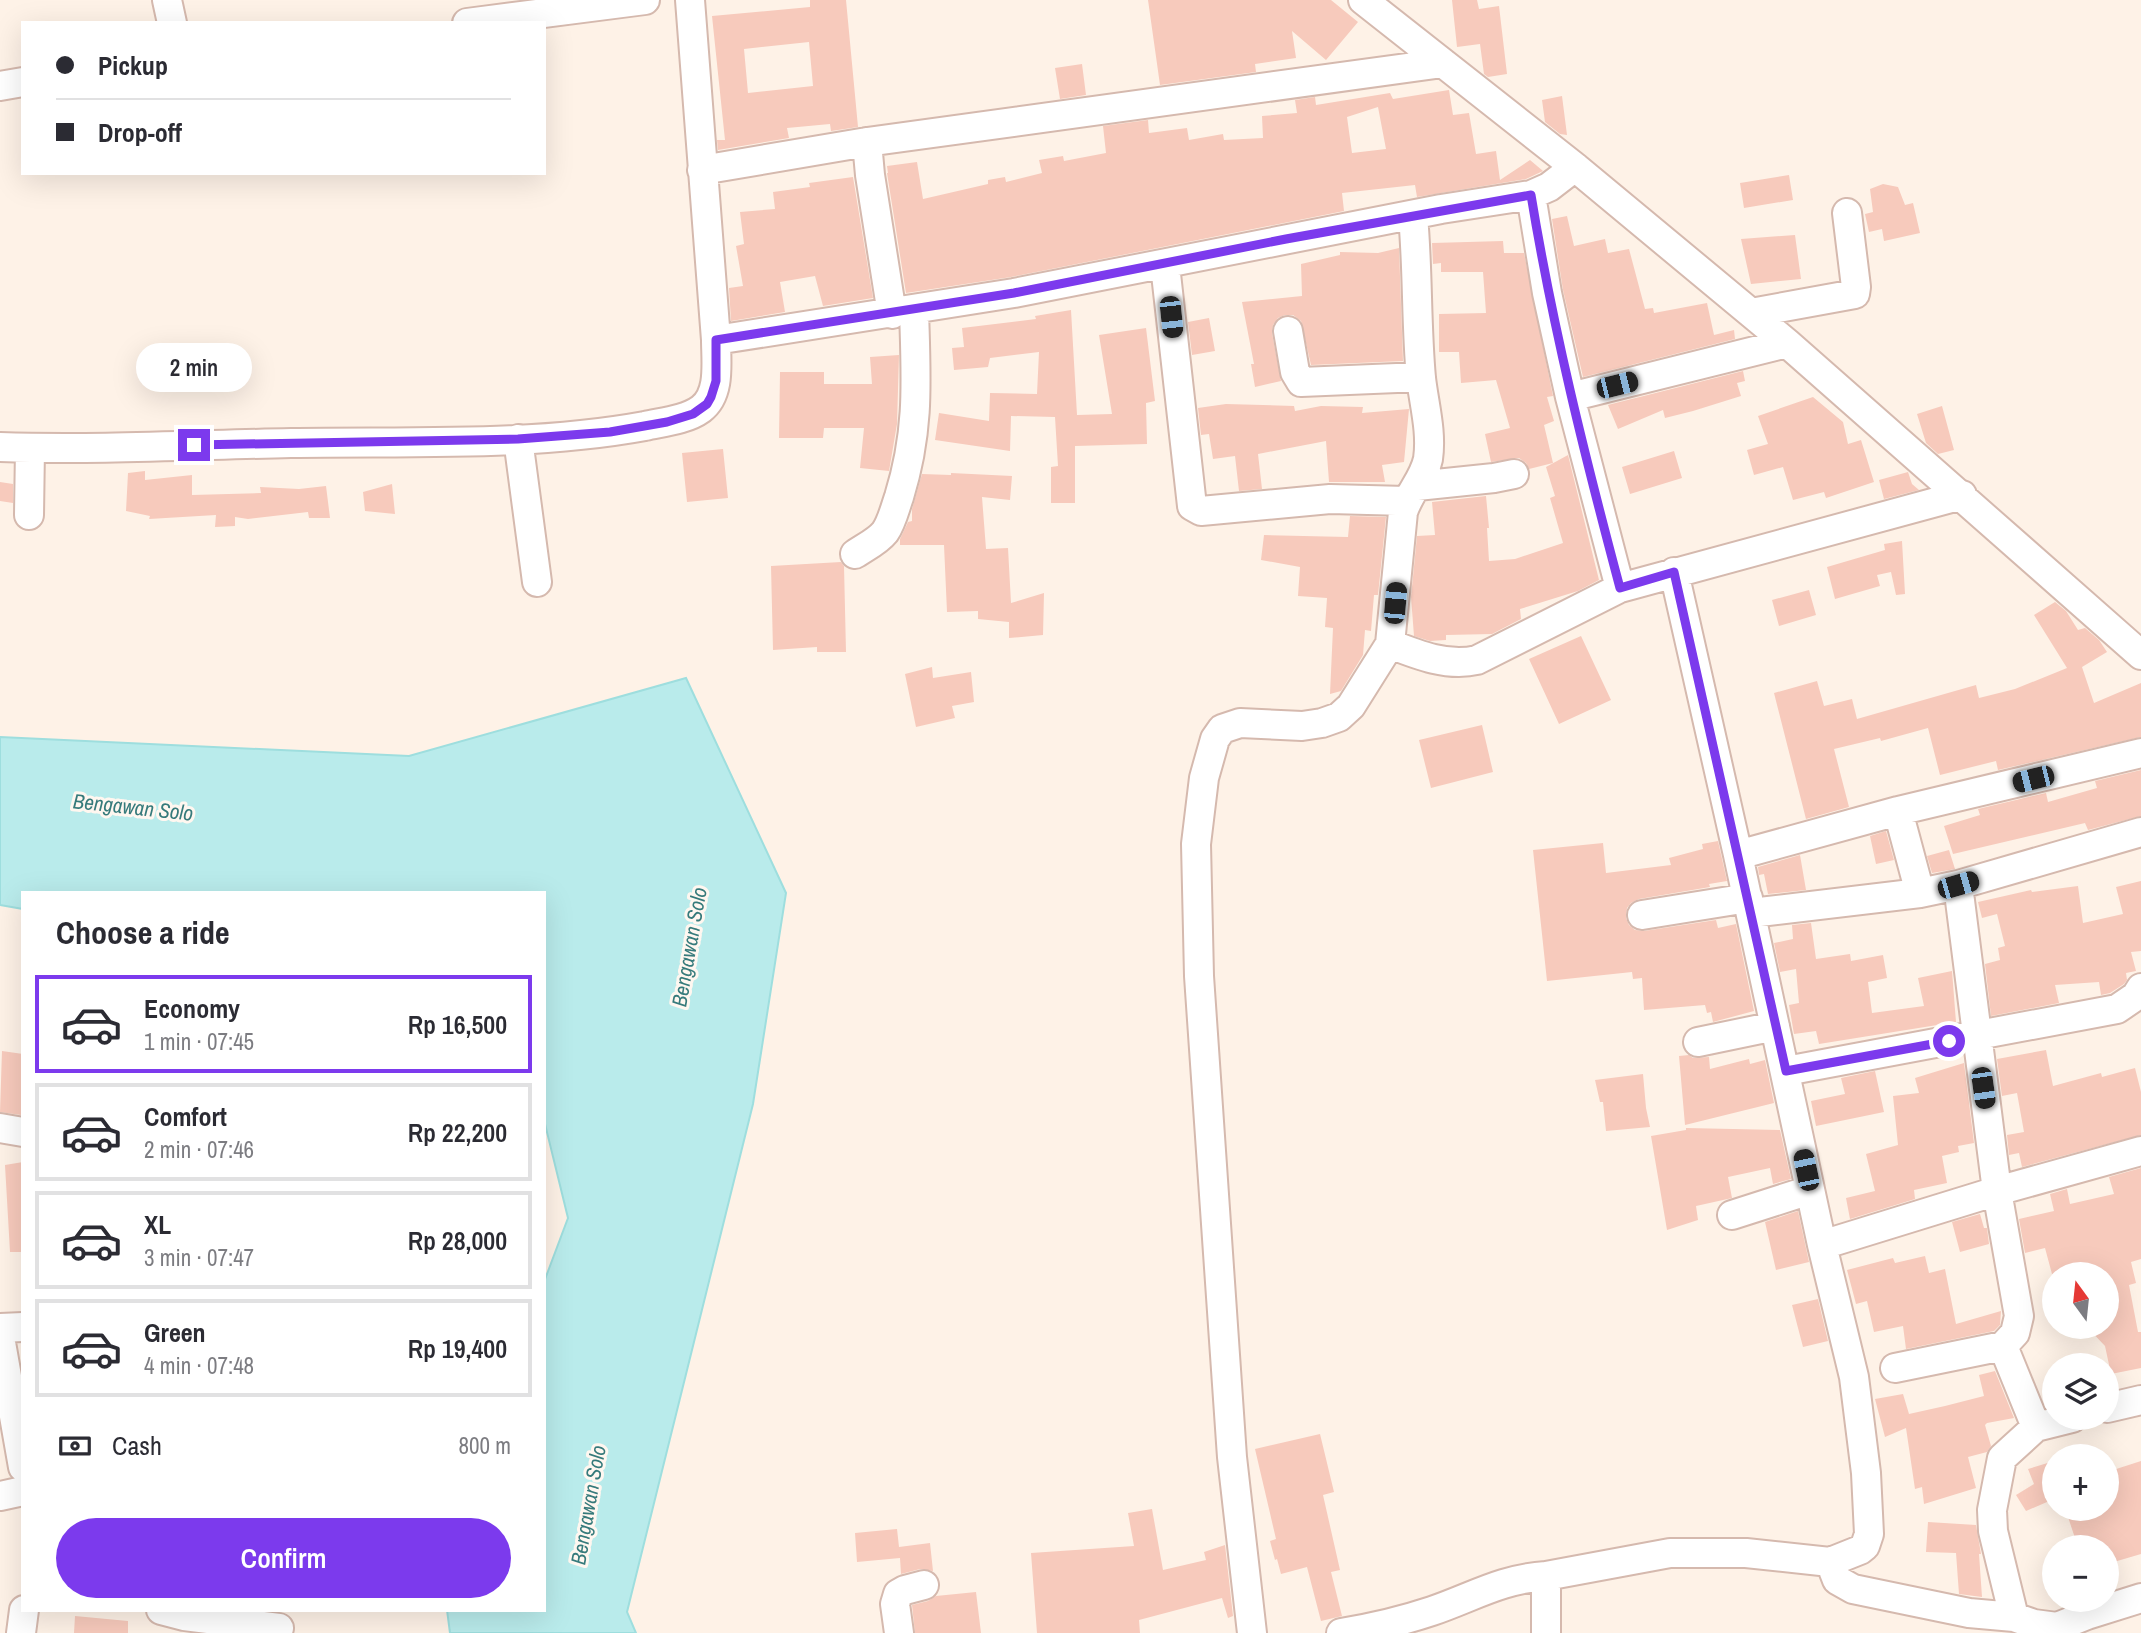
<!DOCTYPE html>
<html lang="en">
<head>
<meta charset="utf-8">
<style>
	body { margin:0; font-family:"Archivo Narrow",sans-serif; background:#f7f7f7; color:#2b2b33; height:100vh; display:flex; flex-direction:column; font-size:26px; white-space:nowrap }
	* { box-sizing:border-box; margin:0 }
	p { font-size:23px; color:#7c7c81 }
	.icon { flex:none; width:38px; height:38px; fill:none; stroke:currentColor; stroke-width:2; stroke-linecap:round; stroke-linejoin:round }
	.map { position:relative; flex:1; overflow:hidden }
	.panel { position:absolute; left:21px; top:891px; width:525px; height:721px; display:flex; flex-direction:column; background:#fff; border-radius:0px; box-shadow:0 7px 28px #0002 }
	.panel>* { flex:none }
	.top-card { position:absolute; left:21px; top:21px; width:525px; height:154px; border-radius:0px; box-shadow:0 7px 28px #0002; display:grid; align-content:center; height:154px; padding:0 35px; background:#fff }
	.needle { width:46px; rotate:345deg }
	.tools { position:absolute; left:2042px; top:1262px; display:grid; gap:14px }
	.tools a { display:grid; place-items:center; width:77px; height:77px; border-radius:50%; background:#fff; box-shadow:0 7px 28px #0002; font-size:35px }
	.end { position:absolute; width:32px; height:32px; margin:-16px; border:9px solid #7c3aed; background:#fff; box-shadow:0 0 0 4px #fff }
	.from { border-radius:50% }
	.bubble { position:absolute; height:49px; border-radius:24px; background:#fff; box-shadow:0 7px 28px #0002; font-size:23px; font-weight:600; line-height:49px; text-align:center }
	.car { position:absolute; width:21px; height:42px; margin:-21px -10px; border-radius:9px; box-shadow:0 0 5px 2px #0007; background:linear-gradient(#222 24%,#8ab4d8 0 40%,#222 0 76%,#8ab4d8 0 86%,#222 0) }
	.top-card b { display:flex; align-items:center; gap:24px; height:66px; font-size:26px }
	.top-card b+b { border-top:2px solid #e1e1e2 }
	.top-card i { width:18px; height:18px; background:#2b2b33 }
	ul { padding:0; list-style:none }
	li { display:flex; align-items:center; gap:21px; height:98px; margin:0 14px 10px; padding:0 21px; border:4px solid #e1e1e2; border-radius:0px }
	li div { flex:1 }
	li b { display:block; font-size:26px }
	li em { font-style:normal; font-weight:600 }
	li.selected { border-color:#7c3aed }
	li>.icon { width:63px; height:63px; stroke-width:1.5 }
	h2 { padding:0 35px; font-size:32px; line-height:84px }
	.pay { display:flex; align-items:center; gap:18px; height:77px; padding:0 35px; font-size:26px }
	.pay p { margin-inline-start:auto }
	.button { display:flex; gap:14px; margin-top:auto; padding:14px 35px }
	.button a { flex:1; height:80px; border-radius:42px; background:#7c3aed; color:#fff; font-size:28px; font-weight:600; line-height:80px; text-align:center }
	.map>svg:first-child { display:block }
	.water { fill:#b9ebeb; stroke:#9edede; stroke-width:2 }
	.building { fill:#f7cabc; fill-rule:evenodd }
	.lines { fill:none; stroke-linecap:round; stroke-linejoin:round }
	.minor-casing { stroke:#d5b9ae; stroke-width:32 }
	.minor { stroke:#fff; stroke-width:28 }
	.route { stroke:#7c3aed; stroke-width:9 }
	.labels { text-anchor:middle; dominant-baseline:central; stroke-width:6; stroke-linejoin:round; paint-order:stroke }
	.water-label { font-size:21px; font-style:italic; fill:#367a7b; stroke:#fff7f0 }
</style>
</head>
<body>
<div class="map">
<svg width="2141" height="1633" viewBox="0 0 2141 1633">
	<rect width="100%" height="100%" fill="#fef2e7"/>
	<path class="water" d="M686,678L786,893L753,1104L627,1612L636,1633H450L447,1610H544V1282L568,1218L544,1120V892H23V909L0,905V737L409,756Z"/>
	<path class="building" d="M810,0H846L858,127L831,131L830,124L787,128L789,138L718,150L717,140H725L712,16L810,7ZM809,42L813,86L748,93L744,49Z
		M1148,0H1331L1358,22L1326,60L1292,31L1296,58L1255,64L1256,72L1160,85Z
		M1452,0H1477L1479,9L1499,6L1507,74L1488,77L1484,74L1480,44L1457,47Z
		M1082,64L1086,95L1060,99L1055,68Z
		M1449,90L1453,115L1469,113L1476,154L1496,151L1500,180L1530,160L1543,171L1526,179L1417,197L1415,185L1342,193L1344,211L1011,277L906,293L887,173H888L887,166L917,162L923,199L988,184V180L1005,177L1006,182L1042,173L1039,160L1063,156L1064,161L1106,153L1103,126L1148,120L1149,133L1187,128L1189,140L1223,134L1224,140L1263,138L1262,116L1297,113L1295,100L1315,97L1316,105L1390,93L1393,99ZM1378,107L1386,149L1352,153L1347,117Z
		M1562,96L1567,135L1560,134L1545,122L1542,100Z
		M1789,175L1793,200L1744,208L1740,183Z
		M853,177L873,298L823,306L815,276L780,282L785,312L731,321L729,288L743,286L736,246L744,244L740,212L775,209L773,192L810,187L809,183Z
		M1883,184L1898,187L1905,205L1913,203L1920,233L1884,241L1882,229L1869,232L1865,214L1873,212L1870,189Z
		M1567,216L1574,246L1605,239L1608,253L1629,249L1645,309L1653,308L1654,313L1707,303L1714,335L1734,330L1735,339L1583,377L1563,290L1552,219Z
		M1795,235L1801,279L1751,284L1741,239Z
		M1503,241L1504,253H1524L1553,396L1547,397L1554,421L1544,425L1553,463L1529,469L1526,463L1519,458L1491,462L1485,434L1510,428L1496,380L1461,383L1459,352H1439V314L1486,313L1483,272H1441V263L1433,264L1432,243Z
		M1399,248L1403,361L1311,365L1301,321L1293,315H1285L1278,318L1273,325L1272,333L1281,381L1255,387L1251,364H1254L1242,302L1302,296L1301,264L1340,255V252L1378,253Z
		M1071,310L1077,415L1112,414L1099,335L1146,328L1155,401L1146,403L1147,444L1075,446V503H1051V467L1058,466L1055,417L1011,416L1010,451L935,440L939,413L989,421L990,393L1037,394L1039,352L990,358L988,367L954,370L952,348L964,347L962,328L1036,319L1035,316Z
		M1209,318L1215,351L1192,355L1188,322Z
		M899,355L897,424L889,471L860,468L864,428H824L823,438H779L780,372H824V384H872L870,357Z
		M1743,371L1745,381L1737,383L1741,396L1693,411L1665,418L1663,410L1618,429L1608,405Z
		M1813,397L1843,422L1848,444L1861,440L1874,482L1826,498L1824,492L1793,500L1783,467L1754,475L1747,450L1768,444L1758,416Z
		M1226,404L1294,406L1295,411L1321,406L1363,407L1362,413L1409,409L1404,462L1382,465L1385,482H1329L1326,441L1258,454L1262,489L1239,491L1235,456L1213,459L1209,434L1201,435L1198,408Z
		M1942,406L1954,450L1938,454L1926,443L1917,414Z
		M723,449L728,498L687,502L682,453Z
		M1674,451L1682,478L1630,494L1622,467Z
		M1568,455L1599,580L1578,591L1520,609L1521,619L1492,634L1446,635V640L1430,641L1414,636L1411,597L1417,536L1435,535L1432,502L1486,496L1489,528H1487L1489,561L1515,559L1563,543L1550,498L1555,496L1546,467Z
		M145,471V480L192,475V495L261,493L260,487L299,489L326,486L330,518H309L308,512L248,519L235,517V526L215,527L216,515L149,519L150,516L126,511L128,473Z
		M1908,472L1912,484L1919,490L1884,499L1879,480Z
		M951,473L1012,476L1010,500L982,497L986,549L1008,548L1011,603L1044,593L1043,635L1009,638V622L978,619V611L947,612L944,545H900V539L908,522L912,521V509L922,474L951,475Z
		M0,482L13,484V503L0,501Z
		M392,484L395,514L365,511L363,492Z
		M1350,516L1386,517L1378,595H1374L1371,631L1365,630L1363,655L1341,691L1330,694L1333,628L1325,627L1327,598L1298,596L1300,567L1261,560L1264,535L1348,537Z
		M1902,541L1905,594L1896,595L1891,572L1877,575L1880,586L1835,599L1827,567L1885,550L1884,544Z
		M841,562L844,566L846,652H817V647L773,650L771,566Z
		M1809,590L1816,615L1779,626L1772,600Z
		M2055,602L2066,611L2078,630L2085,628L2099,640L2107,652L2082,667L2094,703L2141,683V737L1998,770L1996,761L1940,775L1928,728L1881,741L1880,738L1834,749L1849,807L1806,819L1774,693L1817,681L1824,706L1852,699L1857,719L1976,685L1979,698L2015,689L2067,668L2034,615Z
		M1581,636L1611,700L1559,724L1529,659Z
		M932,667L933,678L971,672L974,702L952,706L955,718L916,727L905,674Z
		M1482,725L1493,772L1431,788L1419,740Z
		M2141,770V816L2088,830L2085,823L1953,854L1944,826L1980,815L1978,809L2046,793L2048,802L2097,788L2095,781Z
		M1886,831L1894,860L1876,864L1870,836Z
		M1718,841L1727,881L1709,884L1710,887L1639,899L1631,903L1627,908L1626,918L1629,925L1635,930L1644,931L1716,920L1718,928L1736,924L1754,1011L1713,1022L1711,1012L1707,1013L1705,1005L1644,1010L1642,978L1633,979L1632,972L1547,981L1533,850L1603,843L1606,873L1671,865L1669,858L1703,849L1702,844Z
		M1949,850L1955,869L1932,873L1927,856Z
		M1800,855L1806,890L1768,894L1764,874L1759,875L1758,867Z
		M2141,881V951L2131,952L2136,971L2126,973L2127,980L2124,984L2110,993L2101,995L2099,982L2055,985L2059,1003L1991,1016L1985,964L2000,960L1998,948L2005,946L1997,914L1982,918L1978,902L2031,890L2032,892L2078,886L2083,923L2123,914L2116,887Z
		M1811,923L1816,959L1850,954L1851,961L1883,955L1887,978L1868,982L1872,1013L1924,1006L1918,978L1952,971L1956,1022L1819,1044L1816,1031L1794,1034L1789,1005L1799,1003L1796,969L1780,972L1774,943L1793,939L1792,925Z
		M2046,1050L2053,1086L2101,1073L2102,1077L2135,1068L2141,1092V1135L2022,1167L2019,1153L2009,1155L2007,1135L2024,1132L2017,1093L2002,1096L1997,1059Z
		M2,1051L23,1054L21,1115L0,1112Z
		M1689,1055L1693,1058L1709,1057L1710,1069L1749,1059L1750,1064L1765,1060L1774,1103L1685,1125L1679,1056Z
		M1964,1063L1974,1143L1958,1146L1959,1152L1942,1156L1947,1183L1914,1190L1915,1199L1850,1219L1846,1198L1875,1191L1866,1154L1898,1145L1893,1096L1919,1093L1915,1078Z
		M1875,1071L1884,1112L1816,1126L1811,1101L1845,1094L1841,1078Z
		M1643,1074L1646,1108L1650,1127L1606,1131L1603,1102H1600L1595,1080Z
		M1686,1128L1780,1130L1791,1179L1773,1184L1770,1168L1728,1177L1732,1198L1696,1206L1698,1220L1667,1230L1651,1136L1686,1130Z
		M23,1162V1252H10L5,1165Z
		M2141,1168V1259L2131,1262L2136,1283L2129,1285L2138,1332H2141V1368L2111,1374L2105,1346L2086,1326H2107V1274H2052L2045,1248L2025,1253L2019,1219L2054,1211L2050,1194L2067,1189L2070,1204L2114,1194L2109,1177Z
		M1798,1211L1809,1262L1776,1270L1765,1222Z
		M1980,1214L1984,1228H1987L1989,1244L1960,1252L1952,1222Z
		M1925,1256L1929,1273L1945,1269L1956,1324L2001,1311L2000,1325L1994,1331L1906,1349L1903,1326L1874,1332L1867,1301L1856,1304L1847,1270L1893,1258L1895,1263Z
		M1818,1299L1828,1341L1803,1347L1792,1305Z
		M1995,1371L2014,1418L1987,1423L1985,1425L1991,1446L1987,1452L1968,1457L1976,1488L1924,1504L1922,1487L1915,1489L1906,1428L1885,1437L1875,1399L1903,1394L1909,1414L1945,1406L1984,1396L1979,1375Z
		M1320,1434L1334,1492L1323,1495L1340,1570L1331,1572L1342,1616L1321,1621L1307,1567L1281,1574L1277,1559L1275,1560L1270,1541L1276,1539L1255,1449Z
		M2054,1461V1499L2026,1511L2016,1495L2034,1484L2028,1469Z
		M2141,1461V1554L2107,1564V1547H2078L2065,1508H2107V1472Z
		M1152,1509L1163,1570L1206,1560L1204,1552L1225,1545L1233,1616L1228,1618L1222,1598L1139,1620L1140,1633H1037L1031,1553L1134,1546L1128,1513Z
		M1928,1522L1976,1525L1981,1554H1979L1982,1597L1959,1594L1956,1553L1926,1552Z
		M897,1529L899,1547L930,1543L933,1571L920,1569L901,1574L900,1558L857,1562L855,1533Z
		M976,1592L981,1633H915L912,1605L928,1601L936,1596Z
		M75,1616L128,1621V1633H74Z"/>
	<g class="lines">
		<defs>
			<path id="minor" d="M167,0L172,23
				M1363,0L1575,167L1787,343L2141,655
				M467,23L645,0
				M0,86L23,82
				M867,142L870,175L892,314
				M702,170L867,142L1443,63
				M1531,195L1547,293L1570,397L1620,588
				M1165,265L1192,506L1201,511L1330,499L1406,501
				M1751,313L1855,294L1856,287L1847,213
				M1288,331L1295,372L1301,382L1421,377
				M716,340L1014,293L1441,209L1531,195L1549,187L1575,167
				M1570,397L1787,343
				M518,439L537,582
				M0,447C97,450 194,445 291,443C409,441 530,447 645,426C663,422 686,420 701,409C721,394 716,362 716,340L690,0
				M1417,486L1494,478L1514,474
				M29,515L30,448
				M855,554C865,547 877,542 885,532C892,522 895,508 899,497C920,429 916,379 914,310
				M1674,572L1738,855
				M1390,644C1418,655 1448,667 1477,660L1620,588L1962,495
				M1898,811L1920,893
				M1958,885L1997,1191L2019,1316L2015,1333L2003,1346L2036,1427
				M1751,913L1920,893L1958,885L2141,832
				M1642,915L1748,898
				M1698,1042L1775,1026
				M1786,1071L2117,1009L2136,996L2141,988
				M0,1128L23,1132
				M1732,1215L1810,1190
				M1822,1245L1997,1191L2141,1151
				M0,1328L23,1327
				M0,1337L23,1467
				M1895,1368L2003,1346
				M2107,1408L2141,1400
				M2072,1418L2036,1427L2002,1458L1992,1510L1993,1531L2014,1617L2034,1624L2057,1627L2087,1615L2141,1598
				M0,1496L23,1491
				M1830,1562L1837,1580L1853,1589L1969,1613L2014,1617
				M1546,1576L1670,1553H1746L1830,1562L1860,1550L1865,1546L1869,1534L1866,1473L1854,1377L1822,1245L1738,855L1898,811L2141,753
				M161,1610L184,1616L279,1628
				M21,1633L24,1610
				M899,1633L895,1604L898,1594L905,1590L924,1585
				M1252,1633L1232,1457L1199,976L1196,844L1204,778L1215,739L1222,729L1240,723L1302,726L1322,723L1339,717L1351,706L1390,644L1403,512C1409,493 1424,479 1428,459C1432,432 1424,404 1421,378C1416,324 1418,270 1413,216
				M1341,1633C1372,1628 1402,1621 1432,1611C1473,1597 1501,1579 1546,1576V1633"/>
		</defs>
		<use href="#minor" class="minor-casing"/>
		<use href="#minor" class="minor"/>
	</g>
	<g class="lines">
		<path class="route" d="M194,445L518,439L610,432L667,422L693,414L707,404L711,397L716,381V340L1014,293L1286,239L1531,195C1553,329 1585,457 1620,588L1674,572L1786,1071L1949,1041"/>
	</g>
	<g class="labels">
		<g class="water-label">
			<text transform="translate(133 807) rotate(6)">Bengawan Solo</text>
			<text transform="translate(689 947) rotate(-80)">Bengawan Solo</text>
			<text transform="translate(588 1505) rotate(-80)">Bengawan Solo</text>
		</g>
	</g>
</svg>
<div class="tools">
<a><svg class="needle" viewBox="-14 -14 28 28"><path d="M0-13l5 13h-10z" fill="#e53935"/><path d="M0 13l5-13h-10z" fill="#7c7c81"/></svg></a>
<a><svg class="icon" aria-label="layers" viewBox="0 0 24 24"><path d="M12 4l9 5-9 5-9-5zM3 14l9 5 9-5"/></svg></a>
<a>+</a>
<a>−</a>
</div>
<i class="end from" style="left:1949px;top:1041px"></i>
<i class="end" style="left:194px;top:445px"></i>
<div class="bubble" style="left:136px;top:343px;width:116px">2 min</div>
<i class="car" style="left:1171px;top:317px;rotate:174deg"></i>
<i class="car" style="left:1617px;top:385px;rotate:76deg"></i>
<i class="car" style="left:1395px;top:603px;rotate:5deg"></i>
<i class="car" style="left:2033px;top:779px;rotate:256deg"></i>
<i class="car" style="left:1958px;top:885px;rotate:74deg"></i>
<i class="car" style="left:1983px;top:1088px;rotate:172deg"></i>
<i class="car" style="left:1806px;top:1170px;rotate:348deg"></i>
<div class="top-card">
<b><i class="from"></i>Pickup</b>
<b><i></i>Drop-off</b>
</div>
<section class="panel">
<h2>Choose a ride</h2>
<ul>
<li class="selected"><svg class="icon" aria-label="car" viewBox="0 0 24 24"><path d="M5 17H2v-5l4-1 3-4h7l3 4 3 1v5h-3M9 17h6M6 11h13"/><circle cx="7" cy="17" r="2"/><circle cx="17" cy="17" r="2"/></svg><div><b>Economy</b><p>1 min · 07:45</p></div><em>Rp 16,500</em></li>
<li><svg class="icon" aria-label="car" viewBox="0 0 24 24"><path d="M5 17H2v-5l4-1 3-4h7l3 4 3 1v5h-3M9 17h6M6 11h13"/><circle cx="7" cy="17" r="2"/><circle cx="17" cy="17" r="2"/></svg><div><b>Comfort</b><p>2 min · 07:46</p></div><em>Rp 22,200</em></li>
<li><svg class="icon" aria-label="car" viewBox="0 0 24 24"><path d="M5 17H2v-5l4-1 3-4h7l3 4 3 1v5h-3M9 17h6M6 11h13"/><circle cx="7" cy="17" r="2"/><circle cx="17" cy="17" r="2"/></svg><div><b>XL</b><p>3 min · 07:47</p></div><em>Rp 28,000</em></li>
<li><svg class="icon" aria-label="car" viewBox="0 0 24 24"><path d="M5 17H2v-5l4-1 3-4h7l3 4 3 1v5h-3M9 17h6M6 11h13"/><circle cx="7" cy="17" r="2"/><circle cx="17" cy="17" r="2"/></svg><div><b>Green</b><p>4 min · 07:48</p></div><em>Rp 19,400</em></li>
</ul>
<div class="pay"><svg class="icon" aria-label="cash" viewBox="0 0 24 24"><path d="M3 7h18v10H3z"/><circle cx="12" cy="12" r="2"/></svg>Cash<p>800 m</p></div>
<div class="button"><a>Confirm</a></div>
</section>
</div>
</body>
</html>
